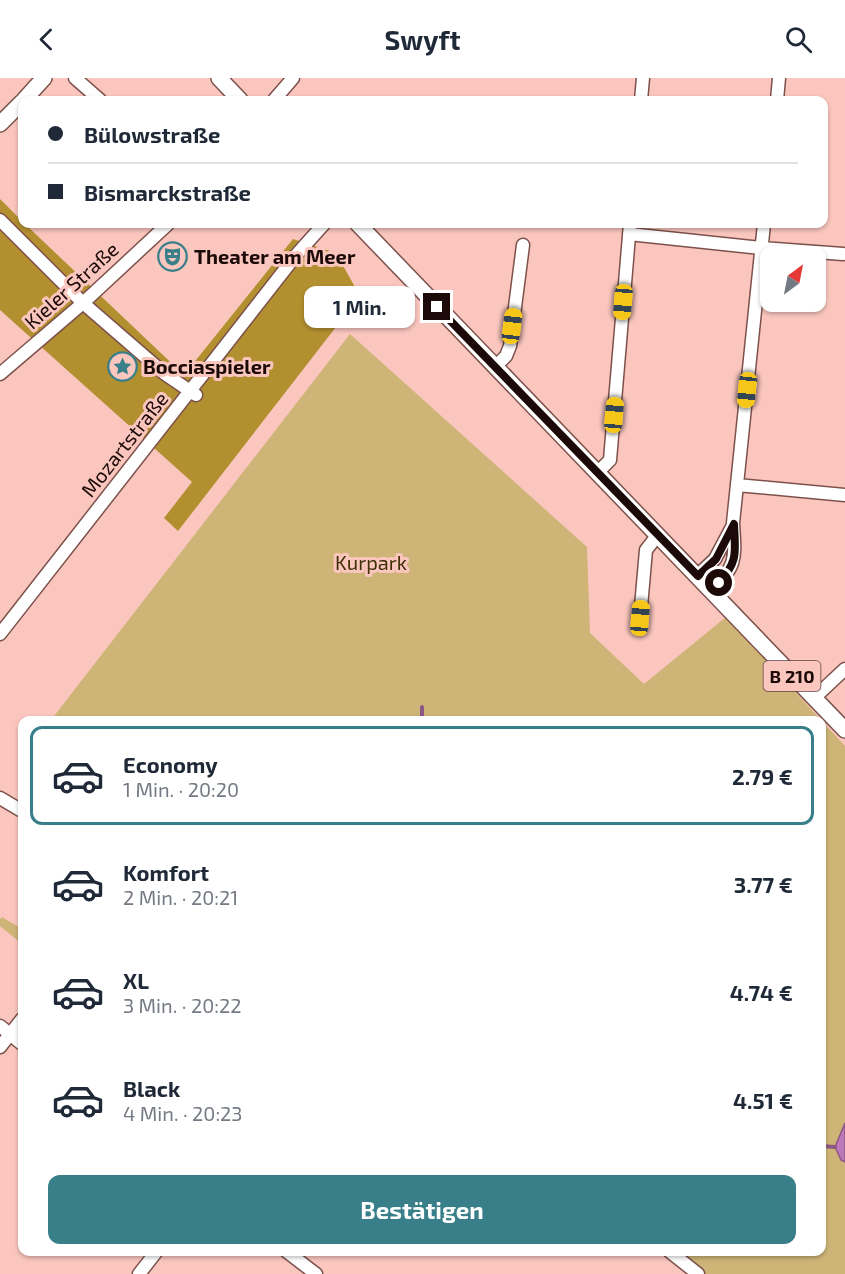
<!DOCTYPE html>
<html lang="de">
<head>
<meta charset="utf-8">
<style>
	body { margin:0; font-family:"Exo 2",sans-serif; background:#f2f2f3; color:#1f2937; height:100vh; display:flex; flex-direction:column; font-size:22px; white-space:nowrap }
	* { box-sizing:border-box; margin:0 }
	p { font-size:20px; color:#747a83 }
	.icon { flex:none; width:33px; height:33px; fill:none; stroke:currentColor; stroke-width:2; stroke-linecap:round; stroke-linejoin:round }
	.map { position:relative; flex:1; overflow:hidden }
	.sheet { position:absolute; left:18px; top:638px; width:808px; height:540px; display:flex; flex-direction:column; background:#fff; border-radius:12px; box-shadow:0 2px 4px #0004 }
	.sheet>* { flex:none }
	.banner { position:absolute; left:18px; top:18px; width:810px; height:132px; border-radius:12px; box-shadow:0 2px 4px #0004; display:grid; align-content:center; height:132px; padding:0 30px; background:#fff }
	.needle { width:39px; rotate:32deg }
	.tools { position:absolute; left:760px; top:168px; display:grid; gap:12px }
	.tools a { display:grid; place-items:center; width:66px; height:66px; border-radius:12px; background:#fff; box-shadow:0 2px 4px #0004; font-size:30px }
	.end { position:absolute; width:27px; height:27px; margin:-14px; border:8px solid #1c0a08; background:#fff; box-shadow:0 0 0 3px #fff }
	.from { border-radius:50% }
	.bubble { position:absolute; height:42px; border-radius:12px; background:#fff; box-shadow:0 2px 4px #0004; font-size:20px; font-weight:700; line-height:42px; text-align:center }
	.car { position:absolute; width:18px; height:36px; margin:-18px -9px; border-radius:8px; box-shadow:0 0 4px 2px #0007; background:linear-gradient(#f5c518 24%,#345 0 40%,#f5c518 0 76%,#345 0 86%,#f5c518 0) }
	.banner b { display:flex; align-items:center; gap:21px; height:57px; font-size:22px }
	.banner b+b { border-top:2px solid #e0e1e3 }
	.banner i { width:15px; height:15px; background:#1f2937 }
	ul { padding:10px 0 0; list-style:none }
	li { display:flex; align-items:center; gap:18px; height:99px; margin:0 12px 9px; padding:0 18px; border:3px solid transparent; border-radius:12px }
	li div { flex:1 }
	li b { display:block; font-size:22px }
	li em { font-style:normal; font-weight:700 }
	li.selected { border-color:#387f8a }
	li>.icon { width:54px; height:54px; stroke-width:1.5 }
	.cta { display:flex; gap:12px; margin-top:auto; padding:12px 30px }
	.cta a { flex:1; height:69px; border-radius:12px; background:#387f8a; color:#fff; font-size:24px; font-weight:700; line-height:69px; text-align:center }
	header { display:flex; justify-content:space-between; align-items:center; height:78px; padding:0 30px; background:#fff; font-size:27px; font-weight:700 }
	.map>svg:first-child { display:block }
	.green { fill:#ceb577 }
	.forest { fill:#b3902f }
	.water { fill:#bd79ba; stroke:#8d5885; stroke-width:1.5 }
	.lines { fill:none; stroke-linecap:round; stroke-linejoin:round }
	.stream { stroke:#8d5885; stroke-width:4 }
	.minor-casing { stroke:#7d514b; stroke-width:15 }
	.major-casing { stroke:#7d514b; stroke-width:18 }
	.minor { stroke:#fff; stroke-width:12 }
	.major { stroke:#fff; stroke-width:15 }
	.route { stroke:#1c0a08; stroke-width:8 }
	.labels { text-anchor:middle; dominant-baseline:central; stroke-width:6; stroke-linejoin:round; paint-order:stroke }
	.shield { fill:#fac6be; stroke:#5f423f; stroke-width:1.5 }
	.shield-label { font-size:18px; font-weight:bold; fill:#1c0a08 }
	.poi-label { font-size:20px; font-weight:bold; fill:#1c0a08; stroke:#fac6be; text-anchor:start }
	.street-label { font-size:20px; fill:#1c0a08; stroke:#fac6be }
	.park-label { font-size:20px; fill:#3e2f05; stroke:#fac6be }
</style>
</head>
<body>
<header><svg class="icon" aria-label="back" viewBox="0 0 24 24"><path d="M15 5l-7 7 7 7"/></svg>Swyft<svg class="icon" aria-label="search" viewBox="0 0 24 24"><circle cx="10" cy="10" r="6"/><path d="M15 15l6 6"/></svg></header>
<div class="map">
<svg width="845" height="1196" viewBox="0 0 845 1196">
	<rect width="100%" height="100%" fill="#fac6be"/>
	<path class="green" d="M350,256L587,469L590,555L644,606L726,539L821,642H51Z
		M822,643L845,668V1196H705L676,1173H822Z
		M2,839L22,851V866L0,848V841Z"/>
	<path class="forest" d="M0,121L22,143V146H25L184,297L293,161L336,175L360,218L178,453L164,440L192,404L0,232Z"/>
	<path class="water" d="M845,1045V1084L841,1082L835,1069Z"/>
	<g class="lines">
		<path class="stream" d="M422,629V642
			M822,1068L835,1069"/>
		<defs>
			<path id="minor" d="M75,0L100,22
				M274,22L293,0
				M641,22L643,0
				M777,22L779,0
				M0,142L83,225L165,296L196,317
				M629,156L761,170L843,176
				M495,289L506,278L510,268L523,167
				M0,296L83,225L168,146
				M597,395L610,382L630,146
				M737,407L845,417
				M697,498L715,481L732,449
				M711,512C738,488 735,479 733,445L764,146
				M640,540L646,472L657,458
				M0,556L297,176L324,146
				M814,620L845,591
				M0,720L22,733
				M0,948L22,966
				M0,969L22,941
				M286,1173L316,1196
				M669,1173L698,1196
				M139,1196L157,1173"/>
			<path id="major" d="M219,0L240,22
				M24,22L44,0
				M0,46L22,24
				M358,146L845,652"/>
		</defs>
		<use href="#minor" class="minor-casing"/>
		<use href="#major" class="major-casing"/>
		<use href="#minor" class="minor"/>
		<use href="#major" class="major"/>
	</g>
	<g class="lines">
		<path class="route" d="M437,229L698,498L716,481L734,446C735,474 739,482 719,505"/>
	</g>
	<defs>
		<symbol id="theatre-ring" viewBox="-11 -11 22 22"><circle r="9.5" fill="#fac6be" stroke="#387f8a" stroke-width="1.5"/><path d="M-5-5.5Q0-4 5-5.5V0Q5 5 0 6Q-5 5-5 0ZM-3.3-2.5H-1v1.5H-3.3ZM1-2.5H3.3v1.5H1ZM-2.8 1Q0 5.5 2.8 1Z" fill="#387f8a"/></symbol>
		<symbol id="sight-ring" viewBox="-11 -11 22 22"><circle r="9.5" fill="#fac6be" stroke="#387f8a" stroke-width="1.5"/><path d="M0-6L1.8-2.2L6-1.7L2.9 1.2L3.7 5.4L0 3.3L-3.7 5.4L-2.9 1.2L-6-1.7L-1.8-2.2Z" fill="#387f8a"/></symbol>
	</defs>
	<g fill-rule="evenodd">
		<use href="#theatre-ring" x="156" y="162" width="33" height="33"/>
		<use href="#sight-ring" x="106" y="272" width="33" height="33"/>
	</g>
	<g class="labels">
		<rect class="shield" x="763.5" y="583" width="57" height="30" rx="4.5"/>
		<g class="shield-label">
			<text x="792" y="598">B 210</text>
		</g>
		<g class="poi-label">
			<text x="194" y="178">Theater am Meer</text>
			<text x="143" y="288">Bocciaspieler</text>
		</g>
		<g class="street-label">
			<text transform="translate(71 207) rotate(-42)">Kieler Straße</text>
			<text transform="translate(124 366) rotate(-52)">Mozartstraße</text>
		</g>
		<g class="park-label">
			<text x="371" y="484">Kurpark</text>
		</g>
	</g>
</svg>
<div class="tools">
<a><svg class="needle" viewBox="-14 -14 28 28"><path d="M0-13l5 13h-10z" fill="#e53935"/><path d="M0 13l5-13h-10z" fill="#747a83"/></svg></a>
</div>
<i class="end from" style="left:719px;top:505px"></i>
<i class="end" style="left:437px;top:229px"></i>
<div class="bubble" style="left:304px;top:208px;width:111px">1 Min.</div>
<i class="car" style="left:623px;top:224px;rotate:185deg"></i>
<i class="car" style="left:512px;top:248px;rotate:7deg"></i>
<i class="car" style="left:747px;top:312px;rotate:186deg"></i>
<i class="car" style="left:614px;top:337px;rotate:5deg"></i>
<i class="car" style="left:640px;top:540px;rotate:5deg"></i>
<div class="banner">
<b><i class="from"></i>Bülowstraße</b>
<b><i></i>Bismarckstraße</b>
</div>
<section class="sheet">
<ul>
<li class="selected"><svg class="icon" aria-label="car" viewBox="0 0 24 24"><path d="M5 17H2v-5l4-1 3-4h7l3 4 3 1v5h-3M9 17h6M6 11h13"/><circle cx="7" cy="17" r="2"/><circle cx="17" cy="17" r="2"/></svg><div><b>Economy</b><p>1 Min. · 20:20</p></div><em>2.79 €</em></li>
<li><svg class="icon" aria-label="car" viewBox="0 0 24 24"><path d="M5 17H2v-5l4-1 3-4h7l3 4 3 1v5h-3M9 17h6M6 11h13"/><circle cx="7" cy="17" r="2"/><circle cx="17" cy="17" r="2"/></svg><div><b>Komfort</b><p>2 Min. · 20:21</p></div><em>3.77 €</em></li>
<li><svg class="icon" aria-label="car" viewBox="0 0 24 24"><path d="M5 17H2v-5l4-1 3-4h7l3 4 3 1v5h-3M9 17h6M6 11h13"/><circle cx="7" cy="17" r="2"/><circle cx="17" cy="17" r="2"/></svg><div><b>XL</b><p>3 Min. · 20:22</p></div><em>4.74 €</em></li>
<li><svg class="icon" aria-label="car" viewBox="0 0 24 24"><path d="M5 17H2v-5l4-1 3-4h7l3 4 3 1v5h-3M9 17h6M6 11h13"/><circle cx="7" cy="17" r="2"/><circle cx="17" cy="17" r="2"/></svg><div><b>Black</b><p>4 Min. · 20:23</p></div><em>4.51 €</em></li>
</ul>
<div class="cta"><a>Bestätigen</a></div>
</section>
</div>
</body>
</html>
